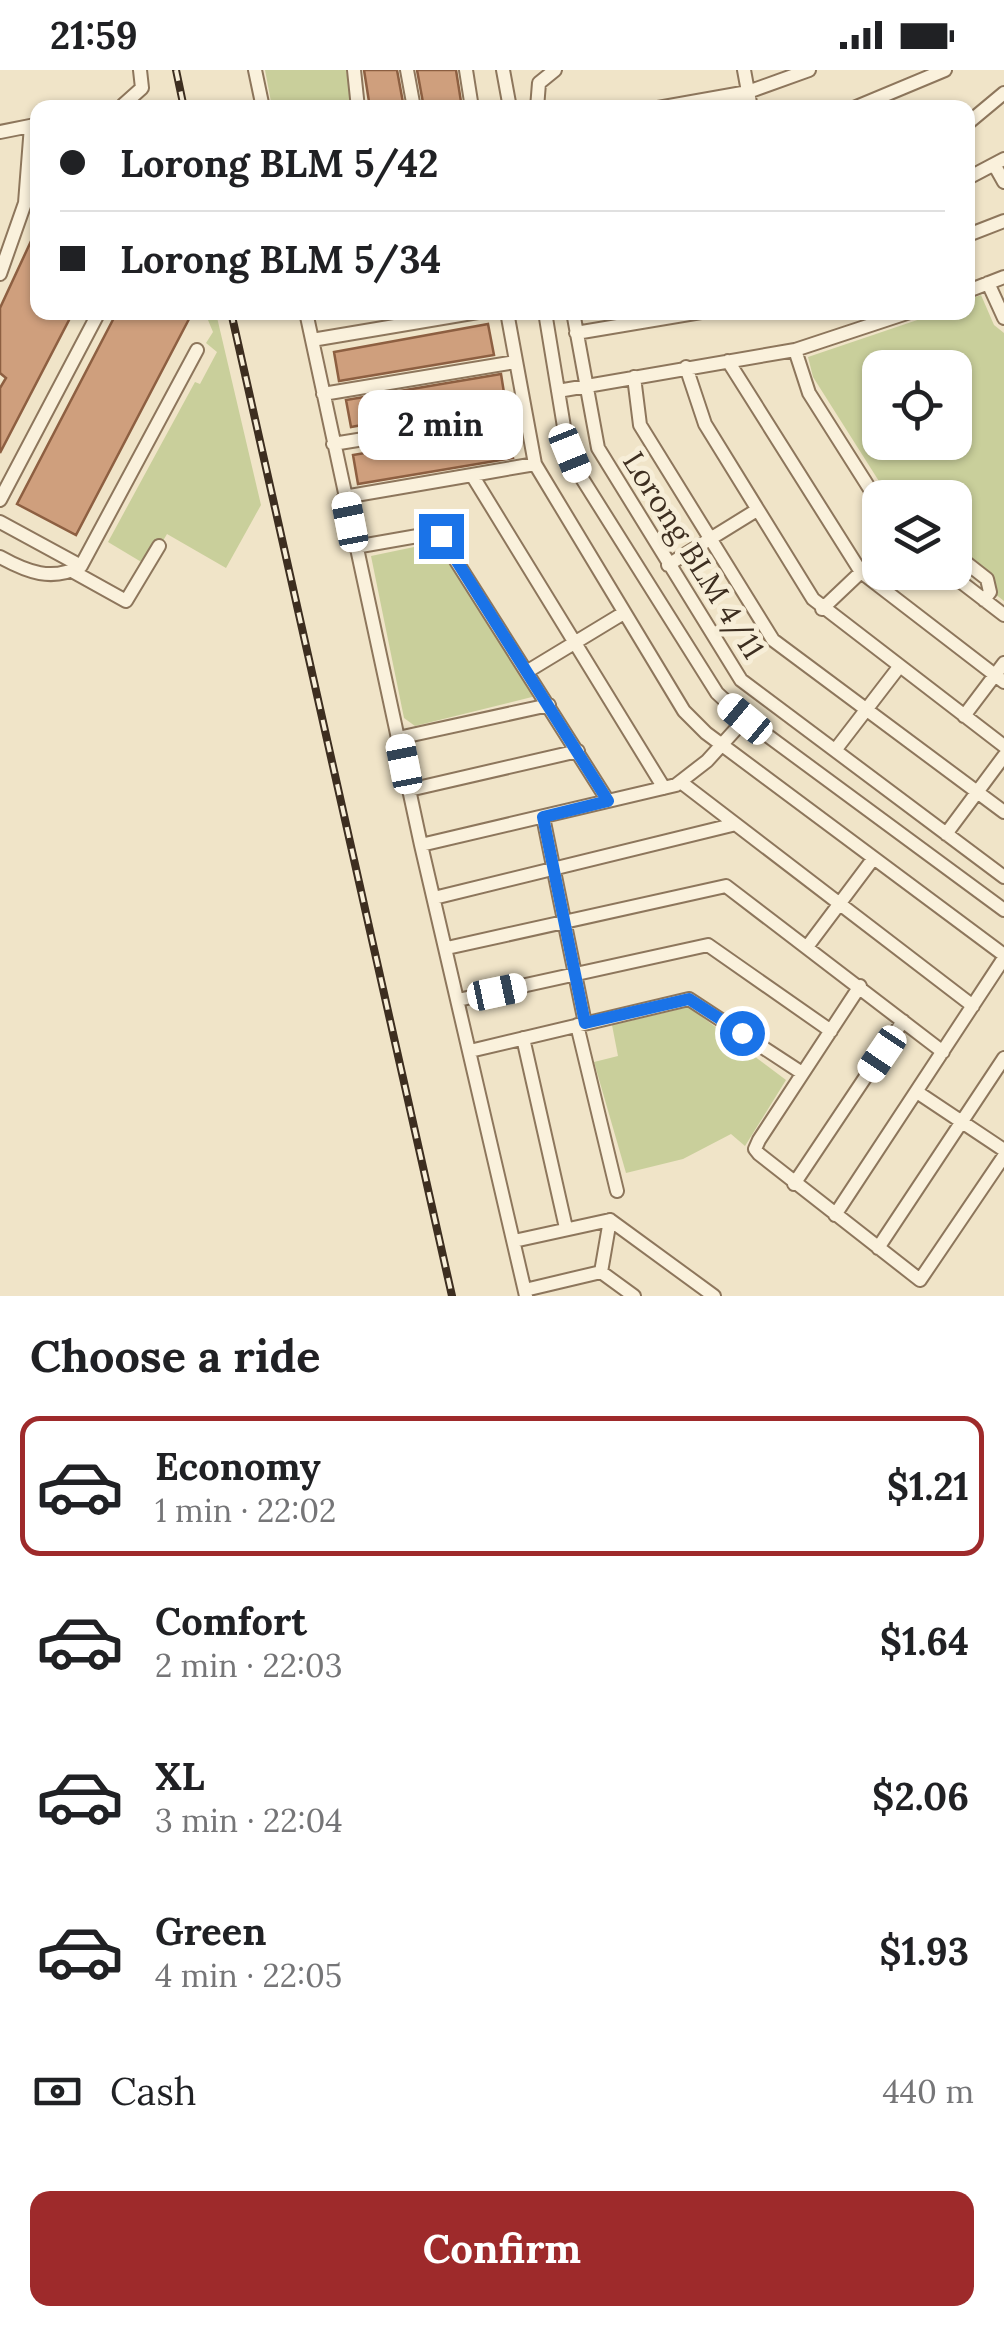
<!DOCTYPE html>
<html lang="en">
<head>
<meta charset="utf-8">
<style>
	body { margin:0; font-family:Lora,serif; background:#f6f6f6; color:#202124; height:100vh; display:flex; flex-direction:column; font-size:38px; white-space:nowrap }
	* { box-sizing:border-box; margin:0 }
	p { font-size:32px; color:#757577 }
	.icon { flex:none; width:55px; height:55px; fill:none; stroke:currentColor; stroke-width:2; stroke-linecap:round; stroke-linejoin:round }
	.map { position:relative; height:1226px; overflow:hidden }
	.sheet { display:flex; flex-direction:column; background:#fff; flex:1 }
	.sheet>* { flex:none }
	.top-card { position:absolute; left:30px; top:30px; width:945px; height:220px; border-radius:20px; box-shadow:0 2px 8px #0004; display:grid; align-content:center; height:220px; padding:0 30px; background:#fff }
	.controls { position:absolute; left:862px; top:280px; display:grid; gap:20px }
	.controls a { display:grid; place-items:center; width:110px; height:110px; border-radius:20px; background:#fff; box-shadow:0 2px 8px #0004; font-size:50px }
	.end { position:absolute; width:45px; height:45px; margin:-22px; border:12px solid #1a73e8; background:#fff; box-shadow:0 0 0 5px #fff }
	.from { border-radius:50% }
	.bubble { position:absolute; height:70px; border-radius:20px; background:#fff; box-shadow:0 2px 8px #0004; font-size:32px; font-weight:700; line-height:70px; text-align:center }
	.car { position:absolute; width:30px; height:60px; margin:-30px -15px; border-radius:12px; box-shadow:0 0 8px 2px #0007; background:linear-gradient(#fff 24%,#345 0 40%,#fff 0 76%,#345 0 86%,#fff 0) }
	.top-card b { display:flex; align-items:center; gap:35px; height:95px; font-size:38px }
	.top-card b+b { border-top:2px solid #e0e0e0 }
	.top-card i { width:25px; height:25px; background:#202124 }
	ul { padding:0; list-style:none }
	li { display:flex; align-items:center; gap:30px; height:140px; margin:0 20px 15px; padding:0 10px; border:5px solid transparent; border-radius:20px }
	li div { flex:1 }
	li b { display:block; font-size:38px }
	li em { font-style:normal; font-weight:700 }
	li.current { border-color:#9e2a2b }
	li>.icon { width:90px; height:90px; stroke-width:1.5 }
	h2 { padding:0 30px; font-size:45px; line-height:120px }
	.pay { display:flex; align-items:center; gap:25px; height:110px; padding:0 30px; font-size:38px }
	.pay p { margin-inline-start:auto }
	.cta { display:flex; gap:20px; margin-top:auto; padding:20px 30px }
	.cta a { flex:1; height:115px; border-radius:20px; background:#9e2a2b; color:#fff; font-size:40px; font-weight:700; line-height:115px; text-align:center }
	.status { display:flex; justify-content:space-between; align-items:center; height:70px; padding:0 50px; background:#fff; direction:ltr }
	.status svg { height:28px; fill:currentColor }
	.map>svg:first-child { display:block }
	.green { fill:#c9cf9b; fill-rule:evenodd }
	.building { fill:#cf9f7d; stroke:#8d5f41; stroke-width:2.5 }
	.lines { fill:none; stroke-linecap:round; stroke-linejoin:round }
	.minor-casing { stroke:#8d765c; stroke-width:16 }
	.minor { stroke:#faf1dc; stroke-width:12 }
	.rail-casing { stroke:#3d2e20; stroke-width:8 }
	.rail { stroke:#f7eed8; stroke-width:4; stroke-dasharray:11; stroke-linecap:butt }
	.route { stroke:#1a73e8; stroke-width:12 }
	.labels { text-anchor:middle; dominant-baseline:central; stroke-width:10; stroke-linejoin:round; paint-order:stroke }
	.street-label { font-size:30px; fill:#3d2e20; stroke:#f7eed8 }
</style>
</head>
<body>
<div class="status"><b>21:59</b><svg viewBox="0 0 49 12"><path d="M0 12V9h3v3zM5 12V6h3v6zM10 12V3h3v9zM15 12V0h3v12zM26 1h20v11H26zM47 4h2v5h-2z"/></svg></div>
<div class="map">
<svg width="1004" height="1226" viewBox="0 0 1004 1226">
	<rect width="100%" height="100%" fill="#f0e4c8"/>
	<path class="green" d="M265,0H346L353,37H272Z
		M981,225L994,255L1004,263V531L955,493V428L889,427L813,307L808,287L938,243L968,242V230ZM880,298H955V372H880Z
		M194,243H216L261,435L226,498L167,464L148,496L108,472L195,312L200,314L217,282L206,273L213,262L208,250Z
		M438,472L536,626L415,656L404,648L371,486Z
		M689,937L786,1010L745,1076L731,1064L683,1089L626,1103L594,992L618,986L612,955Z"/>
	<path class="building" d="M364,0H397L404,38H370Z
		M417,0H456L462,38H424Z
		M38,156V242H70L69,250L0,383V318L6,308L0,303V238Z
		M117,242H177L189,249L76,465L17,434Z
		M488,254L494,285L339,311L334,282Z
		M501,304L505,329L351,357L346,330Z
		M508,359L513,388L358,414L353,385Z"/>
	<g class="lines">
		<defs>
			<path id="minor" d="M255,0L263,38
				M354,0L358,38
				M407,0L414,38
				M466,0L472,38
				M503,0L510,38
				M744,0L751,38
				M123,35L142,18L140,0
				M103,38H127
				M537,38L539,13L555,0
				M658,38L748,22L809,0
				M854,38L945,0
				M968,53L1004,23
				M0,62L35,55
				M995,96L1004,112
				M968,108L1004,89
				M968,165L1004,151
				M0,204L25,133L31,56
				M988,213L1004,248
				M968,221L1004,207
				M306,242L421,775L526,1226
				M507,242L535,394L684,641L706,663L1004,885
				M545,242L565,363L578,402L717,623L745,649L1004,840
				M573,242L598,378L741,610L1004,807
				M576,263L701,242
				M312,270L478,242
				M795,280L809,323L880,435
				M728,291L861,502L1004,612
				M686,297L705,354L813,529L1004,676
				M634,307L640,355L773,570L1004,742
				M558,321L795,280L910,242
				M323,324L515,292
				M333,374L525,343
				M472,405L535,394
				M344,427L472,405L664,718
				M0,430L99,242
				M0,452L81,496
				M355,477L429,464L441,467L608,731
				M955,484L987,509L990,522L984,530
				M0,487C27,502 52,512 81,496L197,280
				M668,495L757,440
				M72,501L126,531L159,476
				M948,502L1004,545
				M822,539L880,484
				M528,601L622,544
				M964,646L1004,593
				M398,668L549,635
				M836,679L899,597
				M682,713L973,936
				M409,720L578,681
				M543,747L585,953
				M946,764L1004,686
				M421,775L676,715L707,691L745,649
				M434,828L732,755
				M807,877L873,789
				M447,878L726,816L943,982
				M860,916L759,1070L755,1079L759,1084L920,1210L1004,1086
				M458,930L708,875L831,961
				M577,955L617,1121
				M523,968L566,1158
				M470,981L689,929L802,1003
				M917,1022L1004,1080
				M794,1114L903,951
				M835,1145L1004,888
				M514,1171L610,1150L714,1226
				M878,1178L1004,988
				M601,1202L610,1150
				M525,1220L601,1202L634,1226"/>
		</defs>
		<use href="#minor" class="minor-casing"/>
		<use href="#minor" class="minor"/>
		<defs>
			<path id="rail" d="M176,0L184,38
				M231,242L452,1226"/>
		</defs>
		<use href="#rail" class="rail-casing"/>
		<use href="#rail" class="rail"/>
	</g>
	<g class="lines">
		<path class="route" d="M441,466L608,731L543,747L585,953L689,929L742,963"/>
	</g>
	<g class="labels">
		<g class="street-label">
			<text transform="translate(694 485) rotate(58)">Lorong BLM 4/11</text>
		</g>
	</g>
</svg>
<div class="controls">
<a><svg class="icon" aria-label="locate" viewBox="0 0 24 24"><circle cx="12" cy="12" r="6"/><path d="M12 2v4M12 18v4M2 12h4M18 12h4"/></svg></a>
<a><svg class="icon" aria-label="layers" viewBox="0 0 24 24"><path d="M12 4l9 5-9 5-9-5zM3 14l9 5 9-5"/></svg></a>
</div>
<i class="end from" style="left:742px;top:963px"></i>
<i class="end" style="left:441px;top:466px"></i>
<div class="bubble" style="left:358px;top:320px;width:165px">2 min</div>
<i class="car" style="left:570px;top:383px;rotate:158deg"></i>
<i class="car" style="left:350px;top:452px;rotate:349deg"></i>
<i class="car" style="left:745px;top:649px;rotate:310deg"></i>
<i class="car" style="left:404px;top:694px;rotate:349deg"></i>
<i class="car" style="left:497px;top:922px;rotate:78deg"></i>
<i class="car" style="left:882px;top:984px;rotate:214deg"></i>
<div class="top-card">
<b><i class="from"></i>Lorong BLM 5/42</b>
<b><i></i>Lorong BLM 5/34</b>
</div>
</div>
<section class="sheet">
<h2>Choose a ride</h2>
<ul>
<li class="current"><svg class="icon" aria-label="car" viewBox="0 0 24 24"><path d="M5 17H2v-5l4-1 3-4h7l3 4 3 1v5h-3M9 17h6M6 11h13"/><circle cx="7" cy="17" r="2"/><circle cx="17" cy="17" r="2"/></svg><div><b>Economy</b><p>1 min · 22:02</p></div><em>$1.21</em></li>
<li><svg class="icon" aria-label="car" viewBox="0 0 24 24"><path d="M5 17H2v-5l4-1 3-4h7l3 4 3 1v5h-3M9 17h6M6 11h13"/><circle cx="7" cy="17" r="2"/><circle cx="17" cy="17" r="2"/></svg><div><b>Comfort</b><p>2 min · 22:03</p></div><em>$1.64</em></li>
<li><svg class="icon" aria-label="car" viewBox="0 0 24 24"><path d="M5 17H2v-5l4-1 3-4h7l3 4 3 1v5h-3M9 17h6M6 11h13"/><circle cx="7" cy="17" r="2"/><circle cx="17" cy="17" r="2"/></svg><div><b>XL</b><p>3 min · 22:04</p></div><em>$2.06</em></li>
<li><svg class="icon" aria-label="car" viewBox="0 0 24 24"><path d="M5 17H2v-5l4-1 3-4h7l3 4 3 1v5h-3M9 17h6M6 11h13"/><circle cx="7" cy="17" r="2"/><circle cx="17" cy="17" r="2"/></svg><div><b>Green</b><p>4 min · 22:05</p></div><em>$1.93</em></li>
</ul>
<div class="pay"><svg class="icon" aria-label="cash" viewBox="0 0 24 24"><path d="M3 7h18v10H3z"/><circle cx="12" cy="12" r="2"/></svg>Cash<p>440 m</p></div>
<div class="cta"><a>Confirm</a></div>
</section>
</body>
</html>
